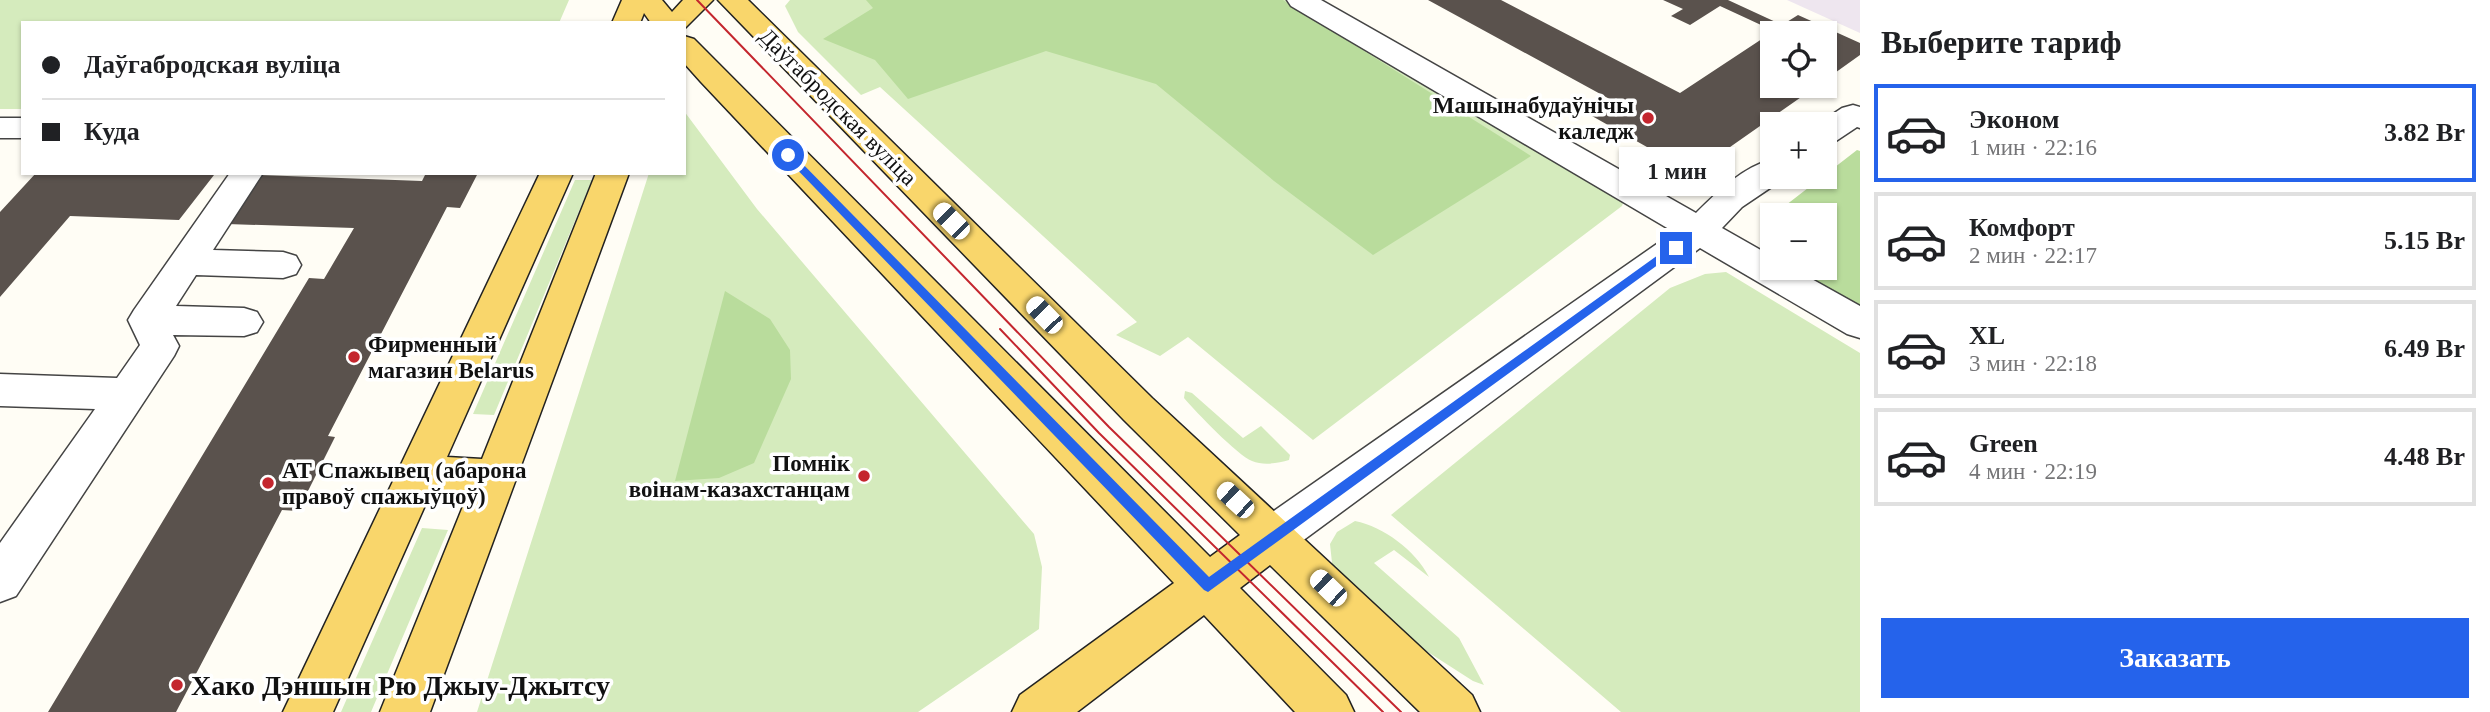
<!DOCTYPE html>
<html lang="ru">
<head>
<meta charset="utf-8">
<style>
	body { margin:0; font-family:"Times New Roman",serif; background:#f2f2f2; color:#202124; height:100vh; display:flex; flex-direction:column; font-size:26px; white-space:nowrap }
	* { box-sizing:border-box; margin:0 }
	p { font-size:23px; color:#757577 }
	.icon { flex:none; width:38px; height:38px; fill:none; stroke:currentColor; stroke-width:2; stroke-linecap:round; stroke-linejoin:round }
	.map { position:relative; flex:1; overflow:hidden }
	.panel { display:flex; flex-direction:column; background:#fff; width:630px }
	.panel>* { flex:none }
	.top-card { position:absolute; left:21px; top:21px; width:665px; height:154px; border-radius:0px; box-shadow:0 2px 5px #0004; display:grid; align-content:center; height:154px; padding:0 21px; background:#fff }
	.tools { position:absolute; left:1760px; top:21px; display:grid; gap:14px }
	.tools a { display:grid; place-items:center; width:77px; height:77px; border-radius:0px; background:#fff; box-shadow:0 2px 5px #0004; font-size:35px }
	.end { position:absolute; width:32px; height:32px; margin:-16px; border:9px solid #2563eb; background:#fff; box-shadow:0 0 0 4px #fff }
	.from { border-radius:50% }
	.bubble { position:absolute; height:49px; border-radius:0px; background:#fff; box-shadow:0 2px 5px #0004; font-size:23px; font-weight:600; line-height:49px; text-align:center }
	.car { position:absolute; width:21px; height:42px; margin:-21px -10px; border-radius:9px; box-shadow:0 0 5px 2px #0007; background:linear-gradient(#fff 24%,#345 0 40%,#fff 0 76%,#345 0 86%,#fff 0) }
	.top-card b { display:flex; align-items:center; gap:24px; height:66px; font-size:26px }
	.top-card b+b { border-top:2px solid #e0e0e0 }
	.top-card i { width:18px; height:18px; background:#202124 }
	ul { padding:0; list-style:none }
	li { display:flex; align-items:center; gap:21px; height:98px; margin:0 14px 10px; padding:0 7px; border:4px solid #e0e0e0; border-radius:0px }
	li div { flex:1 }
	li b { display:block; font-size:26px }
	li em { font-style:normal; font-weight:600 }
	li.active { border-color:#2563eb }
	li>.icon { width:63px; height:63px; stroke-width:1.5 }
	h2 { padding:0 21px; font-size:32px; line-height:84px }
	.cta { display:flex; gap:14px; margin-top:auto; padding:14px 21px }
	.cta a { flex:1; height:80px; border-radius:0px; background:#2563eb; color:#fff; font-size:28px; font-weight:600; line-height:80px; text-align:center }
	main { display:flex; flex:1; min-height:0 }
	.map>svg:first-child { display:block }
	.industrial { fill:#eee6ef }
	.green { fill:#d5ebbd }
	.forest { fill:#b9dc9c }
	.building { fill:#5a524d }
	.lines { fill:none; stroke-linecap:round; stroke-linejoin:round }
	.minor-casing { stroke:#444; stroke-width:3 }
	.major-casing { stroke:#222; stroke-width:3 }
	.minor { fill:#fff; fill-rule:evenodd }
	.major { fill:#f9d66b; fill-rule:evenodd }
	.tram { stroke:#c4262e; stroke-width:2 }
	.route { fill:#2563eb }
	.poi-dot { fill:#c4262e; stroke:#fff; stroke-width:2.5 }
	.labels { text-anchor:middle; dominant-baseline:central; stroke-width:7; stroke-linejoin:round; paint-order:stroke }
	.poi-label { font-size:23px; font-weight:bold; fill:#111; stroke:#fff; text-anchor:end }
	.street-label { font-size:23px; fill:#111; stroke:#fff }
	.near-poi-label { font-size:28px; font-weight:bold; fill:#111; stroke:#fff; text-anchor:start }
</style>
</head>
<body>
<main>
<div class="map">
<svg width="1860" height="712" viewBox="0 0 1860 712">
	<rect width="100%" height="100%" fill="#fffdf5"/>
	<path class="industrial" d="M1787,0H1860V33Z"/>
	<path class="green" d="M0,0H569L559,23H23V109H0Z
		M790,0H1289L1625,197L1622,206L1313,440L1188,337L1160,356L1116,335L1137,322L880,87L861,95L798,32L785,6Z
		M684,111L757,209L1034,534L1042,567L1039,629L918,712H477L649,173H684Z
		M575,180H592L494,415L473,414Z
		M1726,272L1860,353V712H1621L1391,515L1670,288L1705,274Z
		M1185,391L1192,393L1243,438L1261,426L1290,455L1289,460C1278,463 1264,466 1252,461C1237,455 1196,412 1184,398Z
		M1355,521C1384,527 1415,550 1429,577L1394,550L1374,563L1459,638L1484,685L1473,681L1364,611L1333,572L1330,544L1337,532Z
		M422,528L448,530L371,712H341Z"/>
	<path class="forest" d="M866,0H1283L1531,156L1373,255L1274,181L1156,84L1046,51L908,99L875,60L823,39L873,8Z
		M1857,150L1860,151V310L1790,268H1825V215L1772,216Z
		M725,291L770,319L790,350L791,379L754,463L719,478L675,481Z"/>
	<path class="building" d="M1428,0H1501L1680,93L1774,31L1720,6L1690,25L1671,16L1683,9L1663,0H1728L1782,25L1798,15L1860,43V55L1825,80V33H1773V86H1817L1693,173L1592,116L1615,102Z
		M36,173H178L214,175L179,220L70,216L0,297V212Z
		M426,173H478L460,208L447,207L328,436L335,437L298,511L282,510L176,712H48L309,278L324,279L354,228L227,224L260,175L422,181Z"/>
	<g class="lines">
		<defs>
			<path id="minor" d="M1287,0H1321L1696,213C1717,192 1743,167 1773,159V177L1785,178L1742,207L1722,228L1773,257V268H1792L1860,306V338L1847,334L1700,248L1290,550L1274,556L1258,550L1252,536L1258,522L1674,232L1291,6Z
				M1853,105L1860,107V128L1857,127L1836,141L1825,144V124H1818L1842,108Z
				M0,118H23V138H0Z
				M230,173H263L213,250L283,252L296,256L301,265L296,274L283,278L196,275L176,306L244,308L257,312L263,322L257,332L244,336L173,335L179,346L174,356L16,596L0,602V543L95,409L0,406V374L117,378L140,345L128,320L134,310Z"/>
			<path id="major" d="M622,0H662L672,12L683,0H713L684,29V23H651L644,13L640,23H612Z
				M718,0H748L1152,398L1472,695L1480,712H1420L1270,565L1240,588L1346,695L1354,712H1295L1204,615L1077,712H1012L1020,695L1174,583L701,82L684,63V36L694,39L1210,557L1240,535L1124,420Z
				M540,173H573L447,457L482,459L596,173H629L430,712H380L468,494L431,492L333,712H283Z"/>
		</defs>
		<use href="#minor" class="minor-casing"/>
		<use href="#major" class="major-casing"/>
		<use href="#minor" class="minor"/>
		<use href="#major" class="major"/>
		<path class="tram" d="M697,0L1109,427L1401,712
			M1000,329L1099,433L1383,712"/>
	</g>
	<path class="route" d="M785,153H792L1209,577L1672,245L1681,248L1208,592L1204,590L785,157Z"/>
	<g class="poi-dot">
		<circle cx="1648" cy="118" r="7"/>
		<circle cx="354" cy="357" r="7"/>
		<circle cx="864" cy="476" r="7"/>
		<circle cx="268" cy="483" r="7"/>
		<circle cx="177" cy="685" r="7"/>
	</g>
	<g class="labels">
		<g class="poi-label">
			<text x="1634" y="105">Машынабудаўнічы<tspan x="1634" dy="26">каледж</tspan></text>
			<text x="368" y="344" text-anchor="start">Фирменный<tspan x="368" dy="26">магазин Belarus</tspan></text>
			<text x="850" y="463">Помнік<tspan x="850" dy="26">воінам-казахстанцам</tspan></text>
			<text x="282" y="470" text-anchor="start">АТ Спажывец (абарона<tspan x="282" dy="26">правоў спажыўцоў)</tspan></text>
		</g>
		<g class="street-label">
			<text transform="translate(838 107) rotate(45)">Даўгабродская вуліца</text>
		</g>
		<g class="near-poi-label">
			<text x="191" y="685">Хако Дэншын Рю Джыу-Джытсу</text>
		</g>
	</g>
</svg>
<div class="tools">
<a><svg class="icon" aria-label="locate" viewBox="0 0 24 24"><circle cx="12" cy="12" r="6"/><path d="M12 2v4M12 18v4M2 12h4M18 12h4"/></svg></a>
<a>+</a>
<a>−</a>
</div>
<i class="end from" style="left:788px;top:155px"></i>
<i class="end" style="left:1676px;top:248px"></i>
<div class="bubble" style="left:1619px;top:147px;width:116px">1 мин</div>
<i class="car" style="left:951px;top:221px;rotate:315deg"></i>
<i class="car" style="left:1044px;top:315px;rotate:316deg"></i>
<i class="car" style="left:1235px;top:500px;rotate:313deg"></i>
<i class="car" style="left:1328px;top:588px;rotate:314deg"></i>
<div class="top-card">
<b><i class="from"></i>Даўгабродская вуліца</b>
<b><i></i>Куда</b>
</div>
</div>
<section class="panel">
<h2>Выберите тариф</h2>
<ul>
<li class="active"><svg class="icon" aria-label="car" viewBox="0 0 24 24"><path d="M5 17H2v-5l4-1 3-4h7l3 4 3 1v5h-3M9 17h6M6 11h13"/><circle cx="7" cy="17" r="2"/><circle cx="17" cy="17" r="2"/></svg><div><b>Эконом</b><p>1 мин · 22:16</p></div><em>3.82 Br</em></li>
<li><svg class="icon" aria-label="car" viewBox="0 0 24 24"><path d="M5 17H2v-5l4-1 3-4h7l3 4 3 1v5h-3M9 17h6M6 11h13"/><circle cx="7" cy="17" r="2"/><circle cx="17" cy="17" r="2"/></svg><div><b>Комфорт</b><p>2 мин · 22:17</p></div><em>5.15 Br</em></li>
<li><svg class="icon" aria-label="car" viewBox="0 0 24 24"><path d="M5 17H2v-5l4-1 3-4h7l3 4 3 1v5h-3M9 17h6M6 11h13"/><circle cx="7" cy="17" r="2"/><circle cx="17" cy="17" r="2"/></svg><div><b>XL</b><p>3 мин · 22:18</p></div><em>6.49 Br</em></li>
<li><svg class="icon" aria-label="car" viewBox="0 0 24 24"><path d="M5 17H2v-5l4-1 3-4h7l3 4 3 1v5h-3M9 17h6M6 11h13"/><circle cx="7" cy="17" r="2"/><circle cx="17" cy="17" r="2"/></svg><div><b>Green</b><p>4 мин · 22:19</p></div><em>4.48 Br</em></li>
</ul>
<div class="cta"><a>Заказать</a></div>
</section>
</main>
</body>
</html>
